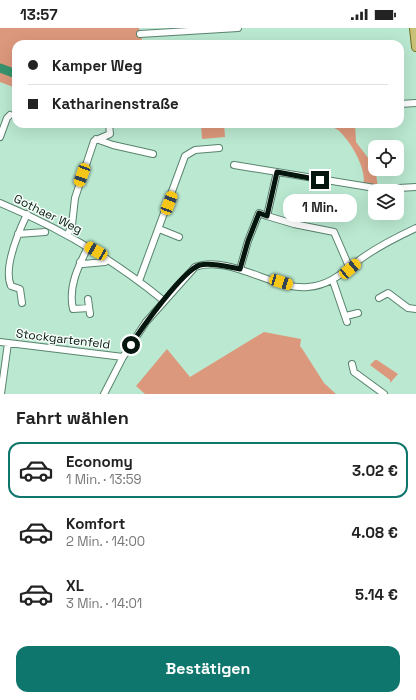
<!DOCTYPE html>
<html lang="de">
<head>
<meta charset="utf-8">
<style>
	body { margin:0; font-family:"Space Grotesk",sans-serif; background:#f6f6f6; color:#222; height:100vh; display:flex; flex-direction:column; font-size:15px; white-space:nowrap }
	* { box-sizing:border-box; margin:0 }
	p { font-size:13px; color:#767676 }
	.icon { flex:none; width:22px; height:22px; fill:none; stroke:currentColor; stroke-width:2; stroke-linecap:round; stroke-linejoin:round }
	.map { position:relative; height:366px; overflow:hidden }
	.drawer { display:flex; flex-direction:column; background:#fff; flex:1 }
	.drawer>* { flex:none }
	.guide { position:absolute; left:12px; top:12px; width:392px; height:88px; border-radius:12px; box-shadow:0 4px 16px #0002; display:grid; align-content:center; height:88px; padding:0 16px; background:#fff }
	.buttons { position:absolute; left:368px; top:112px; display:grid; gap:8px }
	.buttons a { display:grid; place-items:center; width:36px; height:36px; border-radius:8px; background:#fff; box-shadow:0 4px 16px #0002; font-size:20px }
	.end { position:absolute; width:18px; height:18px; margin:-9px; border:5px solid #05160f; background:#fff; box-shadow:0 0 0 2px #fff }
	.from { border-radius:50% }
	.bubble { position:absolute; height:28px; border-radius:12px; background:#fff; box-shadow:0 4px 16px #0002; font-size:13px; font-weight:600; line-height:28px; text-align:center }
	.car { position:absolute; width:12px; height:24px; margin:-12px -6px; border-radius:5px; box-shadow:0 0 3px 1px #0007; background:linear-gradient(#f5c518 24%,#345 0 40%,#f5c518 0 76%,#345 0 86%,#f5c518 0) }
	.guide b { display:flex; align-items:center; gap:14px; height:38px; font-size:15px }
	.guide b+b { border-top:1px solid #e0e0e0 }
	.guide i { width:10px; height:10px; background:#222 }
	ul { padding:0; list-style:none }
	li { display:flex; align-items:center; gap:12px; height:56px; margin:0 8px 6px; padding:0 8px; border:2px solid transparent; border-radius:12px }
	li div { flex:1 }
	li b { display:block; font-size:15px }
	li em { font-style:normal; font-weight:600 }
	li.selected { border-color:#0f766e }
	li>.icon { width:36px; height:36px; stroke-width:1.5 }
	h2 { padding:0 16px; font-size:18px; line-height:48px }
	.action { display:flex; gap:8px; margin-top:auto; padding:8px 16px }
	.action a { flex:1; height:46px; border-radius:12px; background:#0f766e; color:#fff; font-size:16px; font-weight:600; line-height:46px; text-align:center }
	.status { display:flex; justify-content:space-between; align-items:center; height:28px; padding:0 20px; background:#fff; direction:ltr }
	.status svg { height:11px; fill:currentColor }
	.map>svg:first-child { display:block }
	.green { fill:#dc987c }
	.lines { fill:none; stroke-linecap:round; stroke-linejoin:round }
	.river { stroke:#37936d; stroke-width:9 }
	.minor-casing { stroke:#59846f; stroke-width:8 }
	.major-casing { stroke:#6d6a19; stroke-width:10 }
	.minor { stroke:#fff; stroke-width:6 }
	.major { stroke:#c9c178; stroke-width:8 }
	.route { stroke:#05160f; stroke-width:5 }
	.labels { text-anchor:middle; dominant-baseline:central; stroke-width:3; stroke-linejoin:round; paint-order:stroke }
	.street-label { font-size:12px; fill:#05160f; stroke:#f6fffa }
</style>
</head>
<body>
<div class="status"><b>13:57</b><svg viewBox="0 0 49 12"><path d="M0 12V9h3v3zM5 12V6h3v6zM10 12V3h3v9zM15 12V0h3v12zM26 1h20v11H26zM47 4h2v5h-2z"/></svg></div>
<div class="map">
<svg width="416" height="366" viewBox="0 0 416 366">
	<rect width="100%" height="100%" fill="#bae8d0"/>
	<path class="green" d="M0,0H139L143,16H16V45L0,39Z
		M0,42L16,47V60L0,54Z
		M201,96H224L225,109L202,111Z
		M323,96H355L356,114L375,139L378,160L363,158C368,142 350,112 338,102C333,99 329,98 323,96Z
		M264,304L301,311L300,318L303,322L324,355L336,366H145L136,358L167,321L190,349Z
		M375,332H377L398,346L390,355V352L370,337Z"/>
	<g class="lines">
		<path class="river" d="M0,40L16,46"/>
		<defs>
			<path id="minor" d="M140,6L238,0
				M400,76L416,75
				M0,109L7,90L10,87
				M96,111L113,117L153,126
				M234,137L381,161L416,159
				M0,175C60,200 114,232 164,273
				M267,188L294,196L334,204L350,241
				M159,201L179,209
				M18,206L45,204
				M68,206L72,197L75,170L94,113L110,106L109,96
				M88,219C78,239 68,259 73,281L89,280
				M80,234L83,236L105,234L107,231
				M240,241L248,213L259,185L267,188L277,144
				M139,253L185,128L195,122L219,120
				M333,253L347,294
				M379,270L388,265L408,280L416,281
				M88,271L90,286
				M22,275L20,261L11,258C3,240 19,203 27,186
				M346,288L358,285
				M0,314L123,329
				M352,336L354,344L384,366
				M1,366L8,315
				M104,366L123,329L146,294L195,239C229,226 276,263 308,259C333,257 346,241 365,228C381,217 399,208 416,200"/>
			<path id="major" d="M414,0L416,19"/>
		</defs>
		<use href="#minor" class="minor-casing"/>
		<use href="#major" class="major-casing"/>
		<use href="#minor" class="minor"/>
		<use href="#major" class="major"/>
	</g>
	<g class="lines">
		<path class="route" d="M131,317C141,301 183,242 200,237C212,234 228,239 240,241L248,213L259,185L267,188L277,144L320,152"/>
	</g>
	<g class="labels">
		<g class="street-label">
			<text transform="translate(48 186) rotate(26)">Gothaer Weg</text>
			<text transform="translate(63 311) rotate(7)">Stockgartenfeld</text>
		</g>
	</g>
</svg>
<div class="buttons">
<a><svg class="icon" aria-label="locate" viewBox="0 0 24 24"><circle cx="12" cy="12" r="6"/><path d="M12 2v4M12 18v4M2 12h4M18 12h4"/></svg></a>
<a><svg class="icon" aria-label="layers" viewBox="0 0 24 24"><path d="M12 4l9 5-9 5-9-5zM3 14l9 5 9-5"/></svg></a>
</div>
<i class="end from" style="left:131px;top:317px"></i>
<i class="end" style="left:320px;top:152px"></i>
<div class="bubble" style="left:283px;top:166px;width:74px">1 Min.</div>
<i class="car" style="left:82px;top:147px;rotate:200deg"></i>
<i class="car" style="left:169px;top:175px;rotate:21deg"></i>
<i class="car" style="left:96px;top:223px;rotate:300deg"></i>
<i class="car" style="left:350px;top:241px;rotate:50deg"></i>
<i class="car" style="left:281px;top:254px;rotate:107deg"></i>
<div class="guide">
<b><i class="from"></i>Kamper Weg</b>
<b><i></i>Katharinenstraße</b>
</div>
</div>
<section class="drawer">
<h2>Fahrt wählen</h2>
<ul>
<li class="selected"><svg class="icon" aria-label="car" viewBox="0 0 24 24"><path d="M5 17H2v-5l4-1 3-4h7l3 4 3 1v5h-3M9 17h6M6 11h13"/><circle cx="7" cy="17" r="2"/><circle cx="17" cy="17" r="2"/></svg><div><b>Economy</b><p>1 Min. · 13:59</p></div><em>3.02 €</em></li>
<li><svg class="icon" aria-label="car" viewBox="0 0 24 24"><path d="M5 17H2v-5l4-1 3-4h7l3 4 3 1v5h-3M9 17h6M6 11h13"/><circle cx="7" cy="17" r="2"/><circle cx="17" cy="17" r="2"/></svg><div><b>Komfort</b><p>2 Min. · 14:00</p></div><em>4.08 €</em></li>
<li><svg class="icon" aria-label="car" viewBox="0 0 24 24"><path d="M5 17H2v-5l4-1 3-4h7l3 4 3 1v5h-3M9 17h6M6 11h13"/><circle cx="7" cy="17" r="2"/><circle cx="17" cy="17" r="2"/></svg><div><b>XL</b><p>3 Min. · 14:01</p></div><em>5.14 €</em></li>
</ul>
<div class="action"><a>Bestätigen</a></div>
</section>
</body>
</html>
